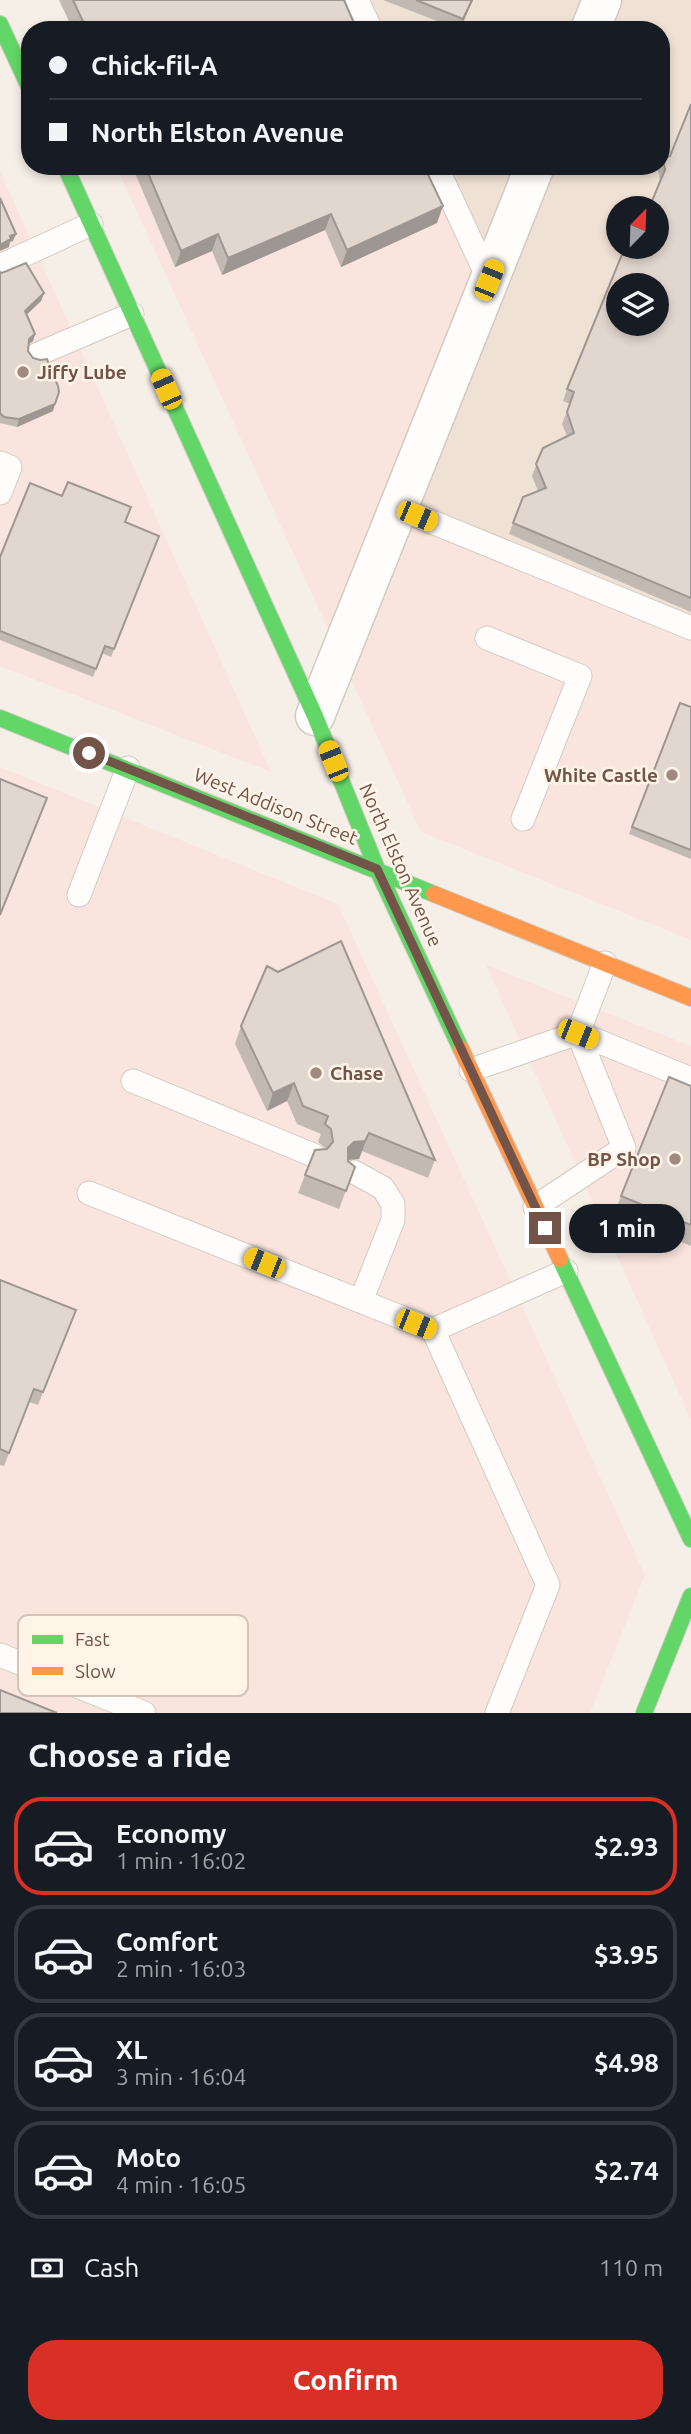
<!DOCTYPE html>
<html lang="en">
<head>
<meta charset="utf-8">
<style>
	body { margin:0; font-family:Ubuntu,sans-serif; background:#242831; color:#f1f3f6; height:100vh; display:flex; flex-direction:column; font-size:26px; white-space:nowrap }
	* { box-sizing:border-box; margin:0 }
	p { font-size:23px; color:#9ea1a6 }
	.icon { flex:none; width:38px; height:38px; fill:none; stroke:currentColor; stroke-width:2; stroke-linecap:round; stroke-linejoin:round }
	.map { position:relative; height:1713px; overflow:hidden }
	.drawer { display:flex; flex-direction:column; background:#171b24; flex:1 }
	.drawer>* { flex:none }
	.top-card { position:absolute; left:21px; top:21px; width:649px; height:154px; border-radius:28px; box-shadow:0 4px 10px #0003; display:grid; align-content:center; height:154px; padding:0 28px; background:#171b24 }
	.needle { width:46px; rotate:23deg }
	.tools { position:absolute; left:606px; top:196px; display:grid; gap:14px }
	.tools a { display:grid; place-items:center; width:63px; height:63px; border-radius:50%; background:#171b24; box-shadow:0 4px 10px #0003; font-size:35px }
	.end { position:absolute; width:32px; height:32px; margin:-16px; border:9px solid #725449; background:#fff; box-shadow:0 0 0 4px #fff }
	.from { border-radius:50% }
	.bubble { position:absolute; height:49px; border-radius:24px; background:#171b24; box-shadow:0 4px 10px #0003; font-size:23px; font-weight:700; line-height:49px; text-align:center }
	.car { position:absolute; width:21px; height:42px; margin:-21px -10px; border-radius:9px; box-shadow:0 0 5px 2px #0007; background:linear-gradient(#f5c518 24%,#345 0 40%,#f5c518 0 76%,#345 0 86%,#f5c518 0) }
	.top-card b { display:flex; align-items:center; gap:24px; height:66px; font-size:26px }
	.top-card b+b { border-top:2px solid #363941 }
	.top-card i { width:18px; height:18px; background:#f1f3f6 }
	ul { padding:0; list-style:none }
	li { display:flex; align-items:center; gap:21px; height:98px; margin:0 14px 10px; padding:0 14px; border:4px solid #363941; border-radius:28px }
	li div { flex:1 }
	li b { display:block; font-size:26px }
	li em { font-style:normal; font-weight:700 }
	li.on { border-color:#d93025 }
	li>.icon { width:63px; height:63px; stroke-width:1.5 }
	h2 { padding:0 28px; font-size:32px; line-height:84px }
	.pay { display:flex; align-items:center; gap:18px; height:77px; padding:0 28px; font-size:26px }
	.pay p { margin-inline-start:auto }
	.primary-button { display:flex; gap:14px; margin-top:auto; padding:14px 28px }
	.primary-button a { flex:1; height:80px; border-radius:28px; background:#d93025; color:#fff; font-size:28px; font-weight:700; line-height:80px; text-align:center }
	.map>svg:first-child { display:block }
	.residential { fill:#efe1d4; fill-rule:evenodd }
	.commercial { fill:#f9e5dd }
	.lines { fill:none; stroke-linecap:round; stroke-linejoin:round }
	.lane-casing { stroke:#d4cac4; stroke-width:25 }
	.street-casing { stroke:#d4cac4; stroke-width:41 }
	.fast-casing { stroke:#d4cac4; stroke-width:18 }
	.slow-casing { stroke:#d4cac4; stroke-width:18 }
	.lane { stroke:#fefdfb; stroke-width:23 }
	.street { stroke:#fefdfb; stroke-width:38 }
	.fast { stroke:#63d668; stroke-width:16 }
	.slow { stroke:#ff974d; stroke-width:16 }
	.wall { fill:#c2b9b2 }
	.shaded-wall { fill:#9e9691 }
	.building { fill:#e2d7cf; stroke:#9e9691; stroke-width:2; fill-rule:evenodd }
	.route { stroke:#725449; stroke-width:9 }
	.poi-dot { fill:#a08a80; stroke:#fff4e7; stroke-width:2.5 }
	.labels { text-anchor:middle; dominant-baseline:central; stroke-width:5; stroke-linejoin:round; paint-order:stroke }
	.poi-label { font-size:19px; font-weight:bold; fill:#725449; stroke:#fff4e7; text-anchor:start }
	.street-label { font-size:19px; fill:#725449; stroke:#fff4e7 }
	.key { fill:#fff4e7; stroke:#d5c4b8; stroke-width:2 }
	.key-label { font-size:19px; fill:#725449 }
</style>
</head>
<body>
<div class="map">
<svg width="691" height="1713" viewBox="0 0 691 1713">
	<rect width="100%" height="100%" fill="#f6efe7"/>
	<path class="residential" d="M346,0H691V620L404,501L487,299L425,166H662V30H360ZM618,208H656V247H618ZM618,285H656V324H618Z"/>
	<path class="commercial" d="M116,166H425L488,299L404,501L691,620V940L421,832Z
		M0,171L271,772L0,666Z
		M0,767L338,904L645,1575L590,1713H0Z
		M486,965L691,1046V1420Z"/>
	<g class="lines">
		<defs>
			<path id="lane" d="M357,0L371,30
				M436,166L489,280
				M0,266L91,224
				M38,354L132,314
				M0,463L10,467L0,493
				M398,508L691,628
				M487,638L580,676L523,819
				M79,895L128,768
				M605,963L578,1033L691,1079
				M471,1070L578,1033L624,1148L535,1207
				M133,1081L313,1155
				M354,1172L383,1188L393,1204V1220L361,1301
				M89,1193L433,1330L548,1585L497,1713
				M433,1330L566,1271
				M0,1655L144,1713"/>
			<path id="street" d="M590,30L602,0
				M315,716L535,166"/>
			<path id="fast" d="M0,24L30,89
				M65,166L315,716L377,869L461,1049
				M0,718L434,894
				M560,1259L691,1539
				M644,1713L691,1596"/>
			<path id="slow" d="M434,894L691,998
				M461,1049L560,1259"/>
		</defs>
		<use href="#lane" class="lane-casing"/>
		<use href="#street" class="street-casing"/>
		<use href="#fast" class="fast-casing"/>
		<use href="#slow" class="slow-casing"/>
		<use href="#lane" class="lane"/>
		<use href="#street" class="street"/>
		<use href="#fast" class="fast"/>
		<use href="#slow" class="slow"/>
	</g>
	<path class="wall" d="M59,0H344L357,30H73Z
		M383,0H473L460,30Z
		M691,104V612L509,534L523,497L538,491L532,476L543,448L567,436L562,424L570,404L563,401L567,389L630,255L660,181L658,171L660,166H662L663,159L670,156Z
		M132,166H424L437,223L341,267L325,230L222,275L212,251L175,267Z
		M0,272L44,293L41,301L27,314L35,334L33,341L28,345V351L53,411L17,427L0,423Z
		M125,523L159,536L111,657L102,653L93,677L0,640V557Z
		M680,703L691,707V859L629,834Z
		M241,1026L435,1160L428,1178L362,1151L359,1159L348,1160L355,1167L339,1209L298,1193L315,1150L325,1149L324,1147L318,1142L321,1134L297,1124L287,1101L267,1111L235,1044Z
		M691,1086V1246L614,1214L621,1196Z
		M0,1280L76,1310L38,1405L29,1402L4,1466L0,1465Z"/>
	<path class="shaded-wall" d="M472,0H473L459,30L463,19Z
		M443,206L437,223L341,267L347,250Z
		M331,214L325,230L222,275L228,258Z
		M16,234L13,241L10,242L9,247L0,251V245L10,236Z
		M218,234L212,251L175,267L181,251Z
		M44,293L41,301L23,318L25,311Z
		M35,334L33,341L26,346L29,339Z
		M55,404L53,411L17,427L19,419Z
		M294,1083L287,1101L267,1111L273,1093Z
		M369,1133L359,1159L347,1160L348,1148L354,1142Z"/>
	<path class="building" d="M73,0H344L357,30H87Z
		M416,0H472L463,19Z
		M691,104V598L513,523L523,497L546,488L536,464L543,448L574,433L567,412L574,392L567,389L623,252L630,255L633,247H656V208H649L665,170L663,159L670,156ZM618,285H656V324H618Z
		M145,166H424L443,206L347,250L331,214L228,258L218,234L181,251Z
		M0,198L16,234L10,236L11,239L0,245Z
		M26,263L44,293L25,311L35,334L29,339L28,351L33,358L40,360L47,359L58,386L59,392L55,404L19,419L4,417L0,413V272L2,273Z
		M68,482L131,507L125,522L159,536L114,649L105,646L96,669L0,631V557L30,483L62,496Z
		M680,703L691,707V850L632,827Z
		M0,779L47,798L0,915Z
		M341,941L435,1160L369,1133L365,1141L354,1142L348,1148V1161L355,1167L346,1191L305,1175L315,1150L327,1149L333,1142L331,1129L325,1124L328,1116L303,1106L294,1083L273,1093L241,1026L267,966L278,972Z
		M669,1077L691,1086V1225L621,1196Z
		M0,1280L76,1310L43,1392L34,1389L9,1453L0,1449Z
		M0,1690L57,1713H0Z"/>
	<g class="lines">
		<path class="route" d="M89,753L377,869L545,1228"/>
	</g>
	<g class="poi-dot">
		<circle cx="23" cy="372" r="7"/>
		<circle cx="672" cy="775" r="7"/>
		<circle cx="316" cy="1073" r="7"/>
		<circle cx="675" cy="1159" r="7"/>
	</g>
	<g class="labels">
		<g class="poi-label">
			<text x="37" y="372">Jiffy Lube</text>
			<text x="658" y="775" text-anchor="end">White Castle</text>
			<text x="330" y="1073">Chase</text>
			<text x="661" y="1159" text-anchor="end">BP Shop</text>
		</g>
		<g class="street-label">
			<text transform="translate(276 806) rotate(22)">West Addison Street</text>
			<text transform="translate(401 865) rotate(66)">North Elston Avenue</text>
		</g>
	</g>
	<rect x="18" y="1615" width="230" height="81" rx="10" class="key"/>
	<rect x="32" y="1635" width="31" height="9" fill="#63d668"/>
	<rect x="32" y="1667" width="31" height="8" fill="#ff974d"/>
	<g class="key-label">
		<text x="75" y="1646">Fast</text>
		<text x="75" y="1678">Slow</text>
	</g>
</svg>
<div class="tools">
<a><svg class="needle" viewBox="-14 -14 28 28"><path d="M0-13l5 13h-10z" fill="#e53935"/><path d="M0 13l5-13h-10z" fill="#9ea1a6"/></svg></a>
<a><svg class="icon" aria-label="layers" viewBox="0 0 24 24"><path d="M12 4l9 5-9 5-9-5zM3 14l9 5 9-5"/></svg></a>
</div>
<i class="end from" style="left:89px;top:753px"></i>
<i class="end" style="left:545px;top:1228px"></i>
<div class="bubble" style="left:569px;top:1204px;width:116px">1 min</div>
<i class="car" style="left:489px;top:280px;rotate:22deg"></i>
<i class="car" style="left:166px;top:389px;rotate:336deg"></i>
<i class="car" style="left:417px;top:516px;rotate:113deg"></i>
<i class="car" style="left:333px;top:761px;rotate:338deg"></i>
<i class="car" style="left:578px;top:1034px;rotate:112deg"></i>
<i class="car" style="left:264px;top:1263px;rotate:292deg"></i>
<i class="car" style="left:416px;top:1324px;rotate:112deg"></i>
<div class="top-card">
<b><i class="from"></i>Chick-fil-A</b>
<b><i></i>North Elston Avenue</b>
</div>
</div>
<section class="drawer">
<h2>Choose a ride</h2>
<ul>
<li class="on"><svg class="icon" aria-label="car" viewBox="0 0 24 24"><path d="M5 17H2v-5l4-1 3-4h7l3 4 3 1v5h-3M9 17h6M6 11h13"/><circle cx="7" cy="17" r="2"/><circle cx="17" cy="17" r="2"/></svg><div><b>Economy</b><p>1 min · 16:02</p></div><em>$2.93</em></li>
<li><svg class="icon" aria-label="car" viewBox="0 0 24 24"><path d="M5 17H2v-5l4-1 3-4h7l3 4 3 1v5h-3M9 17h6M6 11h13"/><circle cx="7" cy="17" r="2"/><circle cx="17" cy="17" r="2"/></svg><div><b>Comfort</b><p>2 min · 16:03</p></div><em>$3.95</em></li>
<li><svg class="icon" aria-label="car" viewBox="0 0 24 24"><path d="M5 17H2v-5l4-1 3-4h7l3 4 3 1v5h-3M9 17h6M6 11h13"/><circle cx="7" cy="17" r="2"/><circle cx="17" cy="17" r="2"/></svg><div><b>XL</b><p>3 min · 16:04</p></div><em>$4.98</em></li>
<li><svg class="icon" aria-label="car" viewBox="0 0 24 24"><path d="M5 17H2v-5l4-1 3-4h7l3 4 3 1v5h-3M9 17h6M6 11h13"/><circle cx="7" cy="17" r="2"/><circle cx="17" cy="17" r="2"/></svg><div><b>Moto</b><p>4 min · 16:05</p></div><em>$2.74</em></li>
</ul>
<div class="pay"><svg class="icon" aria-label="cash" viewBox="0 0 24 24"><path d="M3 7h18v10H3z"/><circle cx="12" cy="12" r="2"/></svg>Cash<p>110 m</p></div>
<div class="primary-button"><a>Confirm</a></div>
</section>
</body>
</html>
